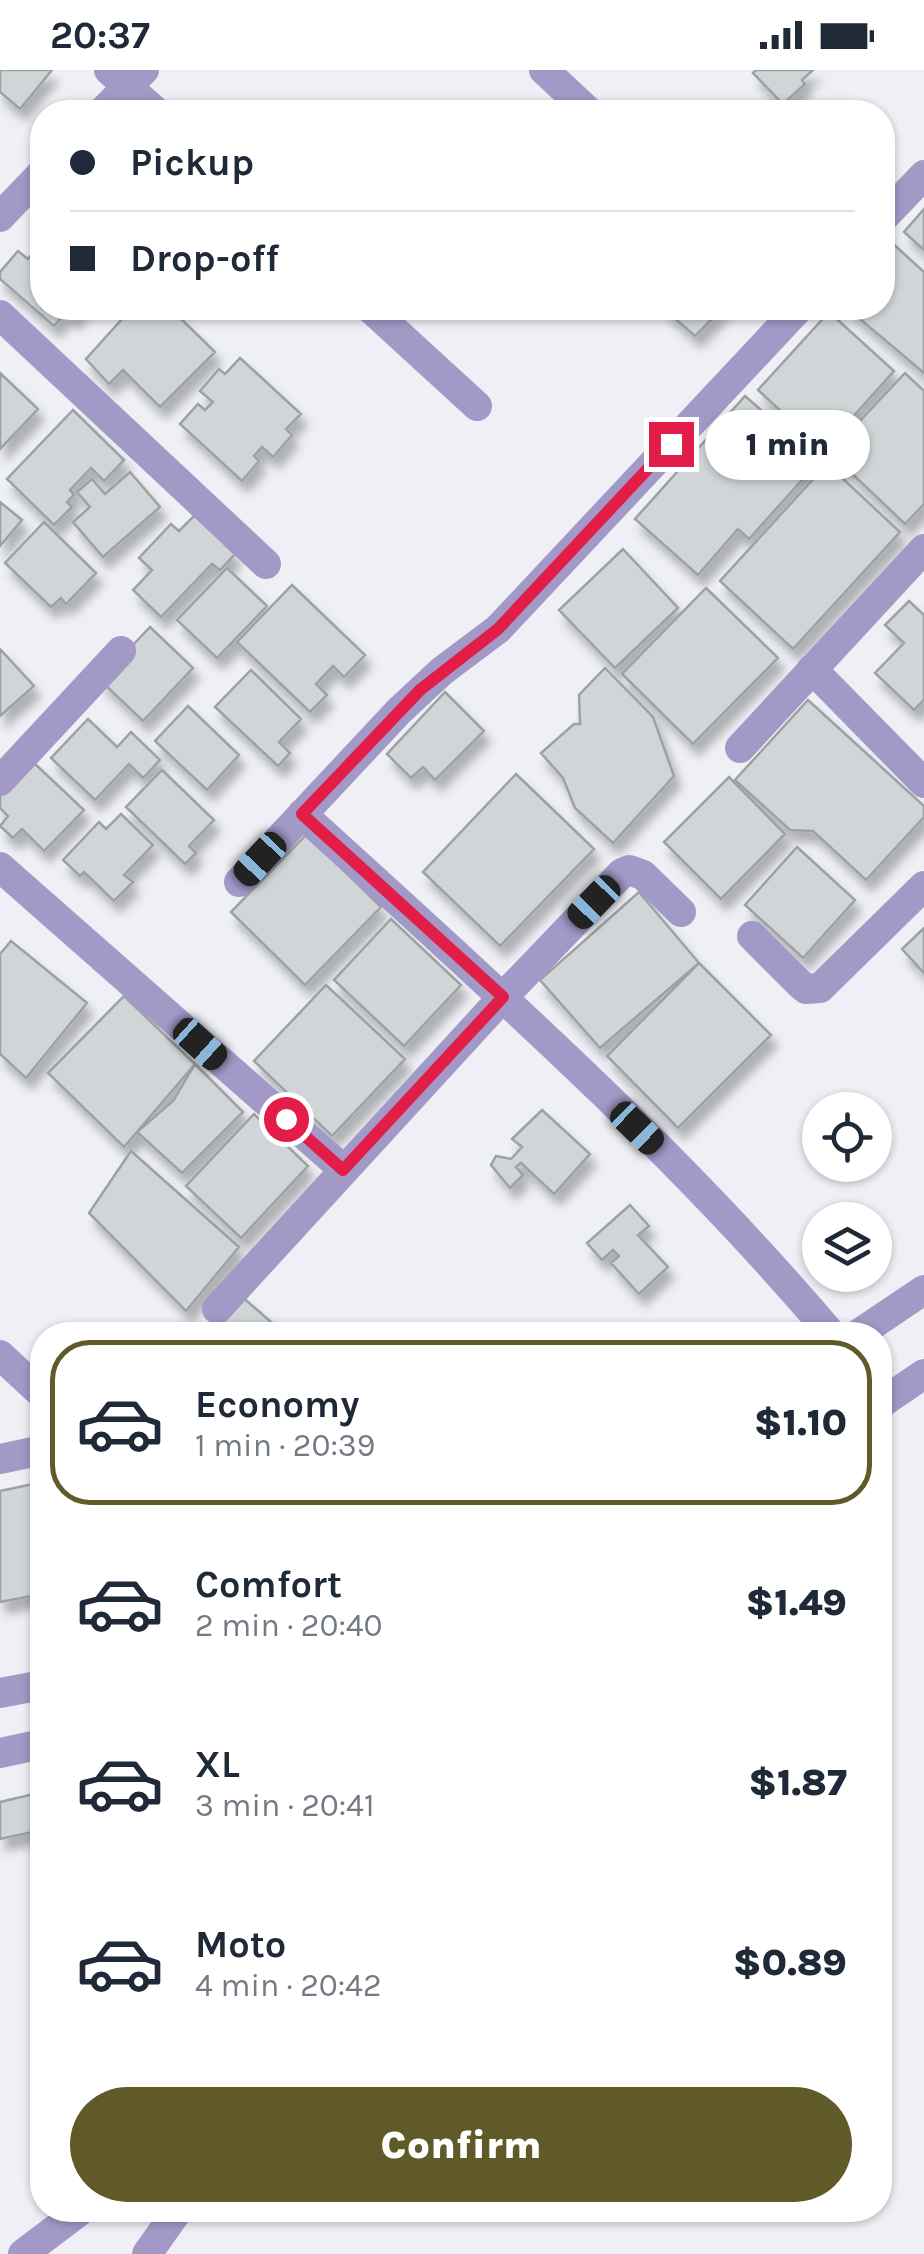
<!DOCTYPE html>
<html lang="en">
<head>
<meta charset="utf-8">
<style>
	body { margin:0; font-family:Karla,sans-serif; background:#f6f6f7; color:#1f2937; height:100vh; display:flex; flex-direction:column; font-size:38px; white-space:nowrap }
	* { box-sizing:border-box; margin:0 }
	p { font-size:32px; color:#747a83 }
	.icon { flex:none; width:55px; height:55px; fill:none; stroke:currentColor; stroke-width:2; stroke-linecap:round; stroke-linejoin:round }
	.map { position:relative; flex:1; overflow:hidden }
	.sheet { position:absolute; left:30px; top:1252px; width:862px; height:900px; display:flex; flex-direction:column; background:#fff; border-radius:40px; box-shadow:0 2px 8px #0004 }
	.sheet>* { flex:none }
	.top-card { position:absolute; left:30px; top:30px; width:865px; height:220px; border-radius:40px; box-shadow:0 2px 8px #0004; display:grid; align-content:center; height:220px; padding:0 40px; background:#fff }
	.controls { position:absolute; left:802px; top:1022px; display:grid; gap:20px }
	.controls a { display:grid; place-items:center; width:90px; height:90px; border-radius:50%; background:#fff; box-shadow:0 2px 8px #0004; font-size:50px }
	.end { position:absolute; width:45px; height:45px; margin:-22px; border:12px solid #e11d48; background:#fff; box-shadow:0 0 0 5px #fff }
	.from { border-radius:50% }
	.bubble { position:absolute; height:70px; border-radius:35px; background:#fff; box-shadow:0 2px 8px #0004; font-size:32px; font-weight:800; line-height:70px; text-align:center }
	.car { position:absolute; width:30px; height:60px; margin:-30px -15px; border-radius:12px; box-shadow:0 0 8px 2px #0007; background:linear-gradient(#222 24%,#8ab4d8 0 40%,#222 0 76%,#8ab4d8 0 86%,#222 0) }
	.top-card b { display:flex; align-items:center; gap:35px; height:95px; font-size:38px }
	.top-card b+b { border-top:2px solid #e0e1e3 }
	.top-card i { width:25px; height:25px; background:#1f2937 }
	ul { padding:18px 0 0; list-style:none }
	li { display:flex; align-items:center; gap:30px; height:165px; margin:0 20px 15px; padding:0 20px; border:5px solid transparent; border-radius:40px }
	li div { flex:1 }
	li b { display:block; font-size:38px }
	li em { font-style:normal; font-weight:800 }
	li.current { border-color:#5f5a27 }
	li>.icon { width:90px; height:90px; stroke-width:1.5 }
	.primary-button { display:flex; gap:20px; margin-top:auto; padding:20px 40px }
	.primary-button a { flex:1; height:115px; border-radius:60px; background:#5f5a27; color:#fff; font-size:40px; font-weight:800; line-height:115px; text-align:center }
	.status { display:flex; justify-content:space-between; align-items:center; height:70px; padding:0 50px; background:#fff; direction:ltr }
	.status svg { height:28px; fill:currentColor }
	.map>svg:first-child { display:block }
	.building { fill:#d0d5d7; stroke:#9ca1a3; stroke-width:2.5; filter:url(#shadow) }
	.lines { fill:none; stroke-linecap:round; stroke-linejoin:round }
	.minor { stroke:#a299c7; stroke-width:30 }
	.route { stroke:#e11d48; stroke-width:12 }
</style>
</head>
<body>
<div class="status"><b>20:37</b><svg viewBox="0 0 49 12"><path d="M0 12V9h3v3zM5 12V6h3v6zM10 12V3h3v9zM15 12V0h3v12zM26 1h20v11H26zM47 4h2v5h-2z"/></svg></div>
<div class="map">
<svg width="924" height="2184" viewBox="0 0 924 2184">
	<defs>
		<filter id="shadow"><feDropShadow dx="6" dy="11" stdDeviation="5" flood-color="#0004"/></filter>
	</defs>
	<rect width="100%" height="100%" fill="#eef0f5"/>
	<path class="building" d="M0,0H52L20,39L0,22Z
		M756,0H813L802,10L805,14L783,34L753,3Z
		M924,139V180L904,162Z
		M890,171L924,202V303L847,238H882V181Z
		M36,179L42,184V238H82L73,248L66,242L54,256L0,209V202L18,181L28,189Z
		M132,238H170L215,282L160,337L123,300L109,314L86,289Z
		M663,238H723L695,266Z
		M829,242L894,301L823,380L758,320Z
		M240,288L301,344L286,359L292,365L273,387L262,377L254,386L259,391L242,411L180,354L198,334L205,340L213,332L200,321L219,299L225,304Z
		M0,303L38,339L0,379Z
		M905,303L924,321V434L905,454L841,393L827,386Z
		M745,326L819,391L749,469L738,459L698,505L635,449Z
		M73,340L124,390L104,411L91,398L70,420L74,425L67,432L72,437L54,455L7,409Z
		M827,394L900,462L793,579L720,511Z
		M130,402L160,437L103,487L73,452L90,437L77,422L92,409L105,424Z
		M0,432L22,450L0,476Z
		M195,445L235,484L220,500L212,494L161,547L133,520L152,500L139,488L171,454L179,461Z
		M44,452L96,503L66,534L61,528L51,537L5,493Z
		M623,479L678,538L615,598L559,540Z
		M227,498L267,536L217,588L177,550Z
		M292,515L365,585L344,607L333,596L316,614L327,625L310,642L237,572Z
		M706,518L778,588L693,674L622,604Z
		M909,531L924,545V630L914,640L875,603L904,573L885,555Z
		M150,557L193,598L143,651L100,610Z
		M0,579L34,616L0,646Z
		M605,598L653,647L674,706L613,773L575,738L563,708L541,683L574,654H580L579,625Z
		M251,600L301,649L279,672L290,683L278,696L215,637Z
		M445,622L484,661L435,710L423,697L411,708L387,684Z
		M808,630L924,736V747L866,810L813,761L790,760L735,710Z
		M188,636L239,685L207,720L155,671Z
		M88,649L117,677L131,662L160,690L143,708L129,694L95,730L51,688Z
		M33,692L84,740L44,781L22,759L13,768L0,756L8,746L0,738V726Z
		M162,700L214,750L189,776L196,783L185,794L126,737Z
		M516,704L594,779L500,876L423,802Z
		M729,707L785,764L721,829L664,772Z
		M121,744L153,775L124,805L133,812L114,831L84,802L80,806L63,790L99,752L106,759Z
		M307,764L381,837L305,915L231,842Z
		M797,777L855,830L803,888L745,835Z
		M639,822L699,893L600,978L540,910Z
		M391,849L461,915L404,976L334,910Z
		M924,858V903L902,879Z
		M11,871L87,933L26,1008L0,984V884Z
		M699,893L771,965L678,1058L607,986Z
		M326,915L405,989L332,1066L254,991Z
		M124,926L195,994L124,1077L48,1003Z
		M195,994L243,1042L182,1103L137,1062L173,1031Z
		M542,1040L590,1084L554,1124L521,1093L516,1097L523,1105L510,1118L491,1095L496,1086L511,1089L522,1077L512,1069Z
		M254,1044L308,1096L241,1168L186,1116Z
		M131,1081L239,1177L186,1241L89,1143Z
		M630,1135L649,1156L638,1165L668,1197L639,1224L611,1193L619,1186L613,1180L602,1190L587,1173Z
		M240,1225L286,1265H206Z
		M42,1412V1524L0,1532V1421Z
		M42,1722V1760L0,1769V1732Z"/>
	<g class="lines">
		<path class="minor" d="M109,0L156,42
			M544,0L589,42
			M102,42L144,0
			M0,147L42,103
			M882,149L924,105
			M370,238L477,336
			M0,245L266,494
			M812,599L924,713
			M740,678L924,479
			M0,711L121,581
			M302,744C485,911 672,1076 832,1265
			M0,797L343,1099
			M239,812L399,641L442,601L498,559L799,238
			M752,866L801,915L806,919L820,918L924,816
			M217,1239L503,927L622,803L629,800L643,805L681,842
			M857,1265L924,1220
			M0,1285L42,1324
			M880,1334L924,1304
			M0,1389L42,1380
			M0,1623L42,1615
			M0,1683L42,1674
			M23,2184L81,2140
			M147,2184L178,2140"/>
	</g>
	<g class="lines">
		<path class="route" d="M286,1049L343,1100L503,927L302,744L420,620L498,559L671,374"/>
	</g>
</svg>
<div class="controls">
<a><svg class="icon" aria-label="locate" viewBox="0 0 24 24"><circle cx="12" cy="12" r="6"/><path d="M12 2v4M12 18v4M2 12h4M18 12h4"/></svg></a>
<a><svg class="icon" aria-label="layers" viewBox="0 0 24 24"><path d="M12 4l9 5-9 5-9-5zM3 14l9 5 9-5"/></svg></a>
</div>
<i class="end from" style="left:286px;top:1049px"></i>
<i class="end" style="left:671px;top:374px"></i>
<div class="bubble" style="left:705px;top:340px;width:165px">1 min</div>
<i class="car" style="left:260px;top:789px;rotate:223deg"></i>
<i class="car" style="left:594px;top:832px;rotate:224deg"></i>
<i class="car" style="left:200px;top:974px;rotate:132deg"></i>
<i class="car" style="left:637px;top:1058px;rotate:134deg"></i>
<div class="top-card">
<b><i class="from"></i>Pickup</b>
<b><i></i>Drop-off</b>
</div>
<section class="sheet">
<ul>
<li class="current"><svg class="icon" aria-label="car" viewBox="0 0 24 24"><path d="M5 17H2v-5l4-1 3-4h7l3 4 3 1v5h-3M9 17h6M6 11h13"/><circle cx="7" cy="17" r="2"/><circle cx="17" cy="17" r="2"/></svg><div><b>Economy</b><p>1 min · 20:39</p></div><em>$1.10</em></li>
<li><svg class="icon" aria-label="car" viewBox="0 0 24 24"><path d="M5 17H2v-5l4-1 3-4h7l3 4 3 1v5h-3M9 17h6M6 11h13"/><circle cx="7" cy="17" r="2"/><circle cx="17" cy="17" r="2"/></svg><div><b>Comfort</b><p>2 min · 20:40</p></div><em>$1.49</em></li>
<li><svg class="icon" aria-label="car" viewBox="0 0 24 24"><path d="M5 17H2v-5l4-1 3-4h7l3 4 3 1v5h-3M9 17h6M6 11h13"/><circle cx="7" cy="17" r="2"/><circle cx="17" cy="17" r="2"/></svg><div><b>XL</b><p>3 min · 20:41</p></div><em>$1.87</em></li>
<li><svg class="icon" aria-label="car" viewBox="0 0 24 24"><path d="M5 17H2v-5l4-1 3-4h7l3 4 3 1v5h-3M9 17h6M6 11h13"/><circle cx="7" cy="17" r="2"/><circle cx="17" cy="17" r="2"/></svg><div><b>Moto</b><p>4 min · 20:42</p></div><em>$0.89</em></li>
</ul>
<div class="primary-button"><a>Confirm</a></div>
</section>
</div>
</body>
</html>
